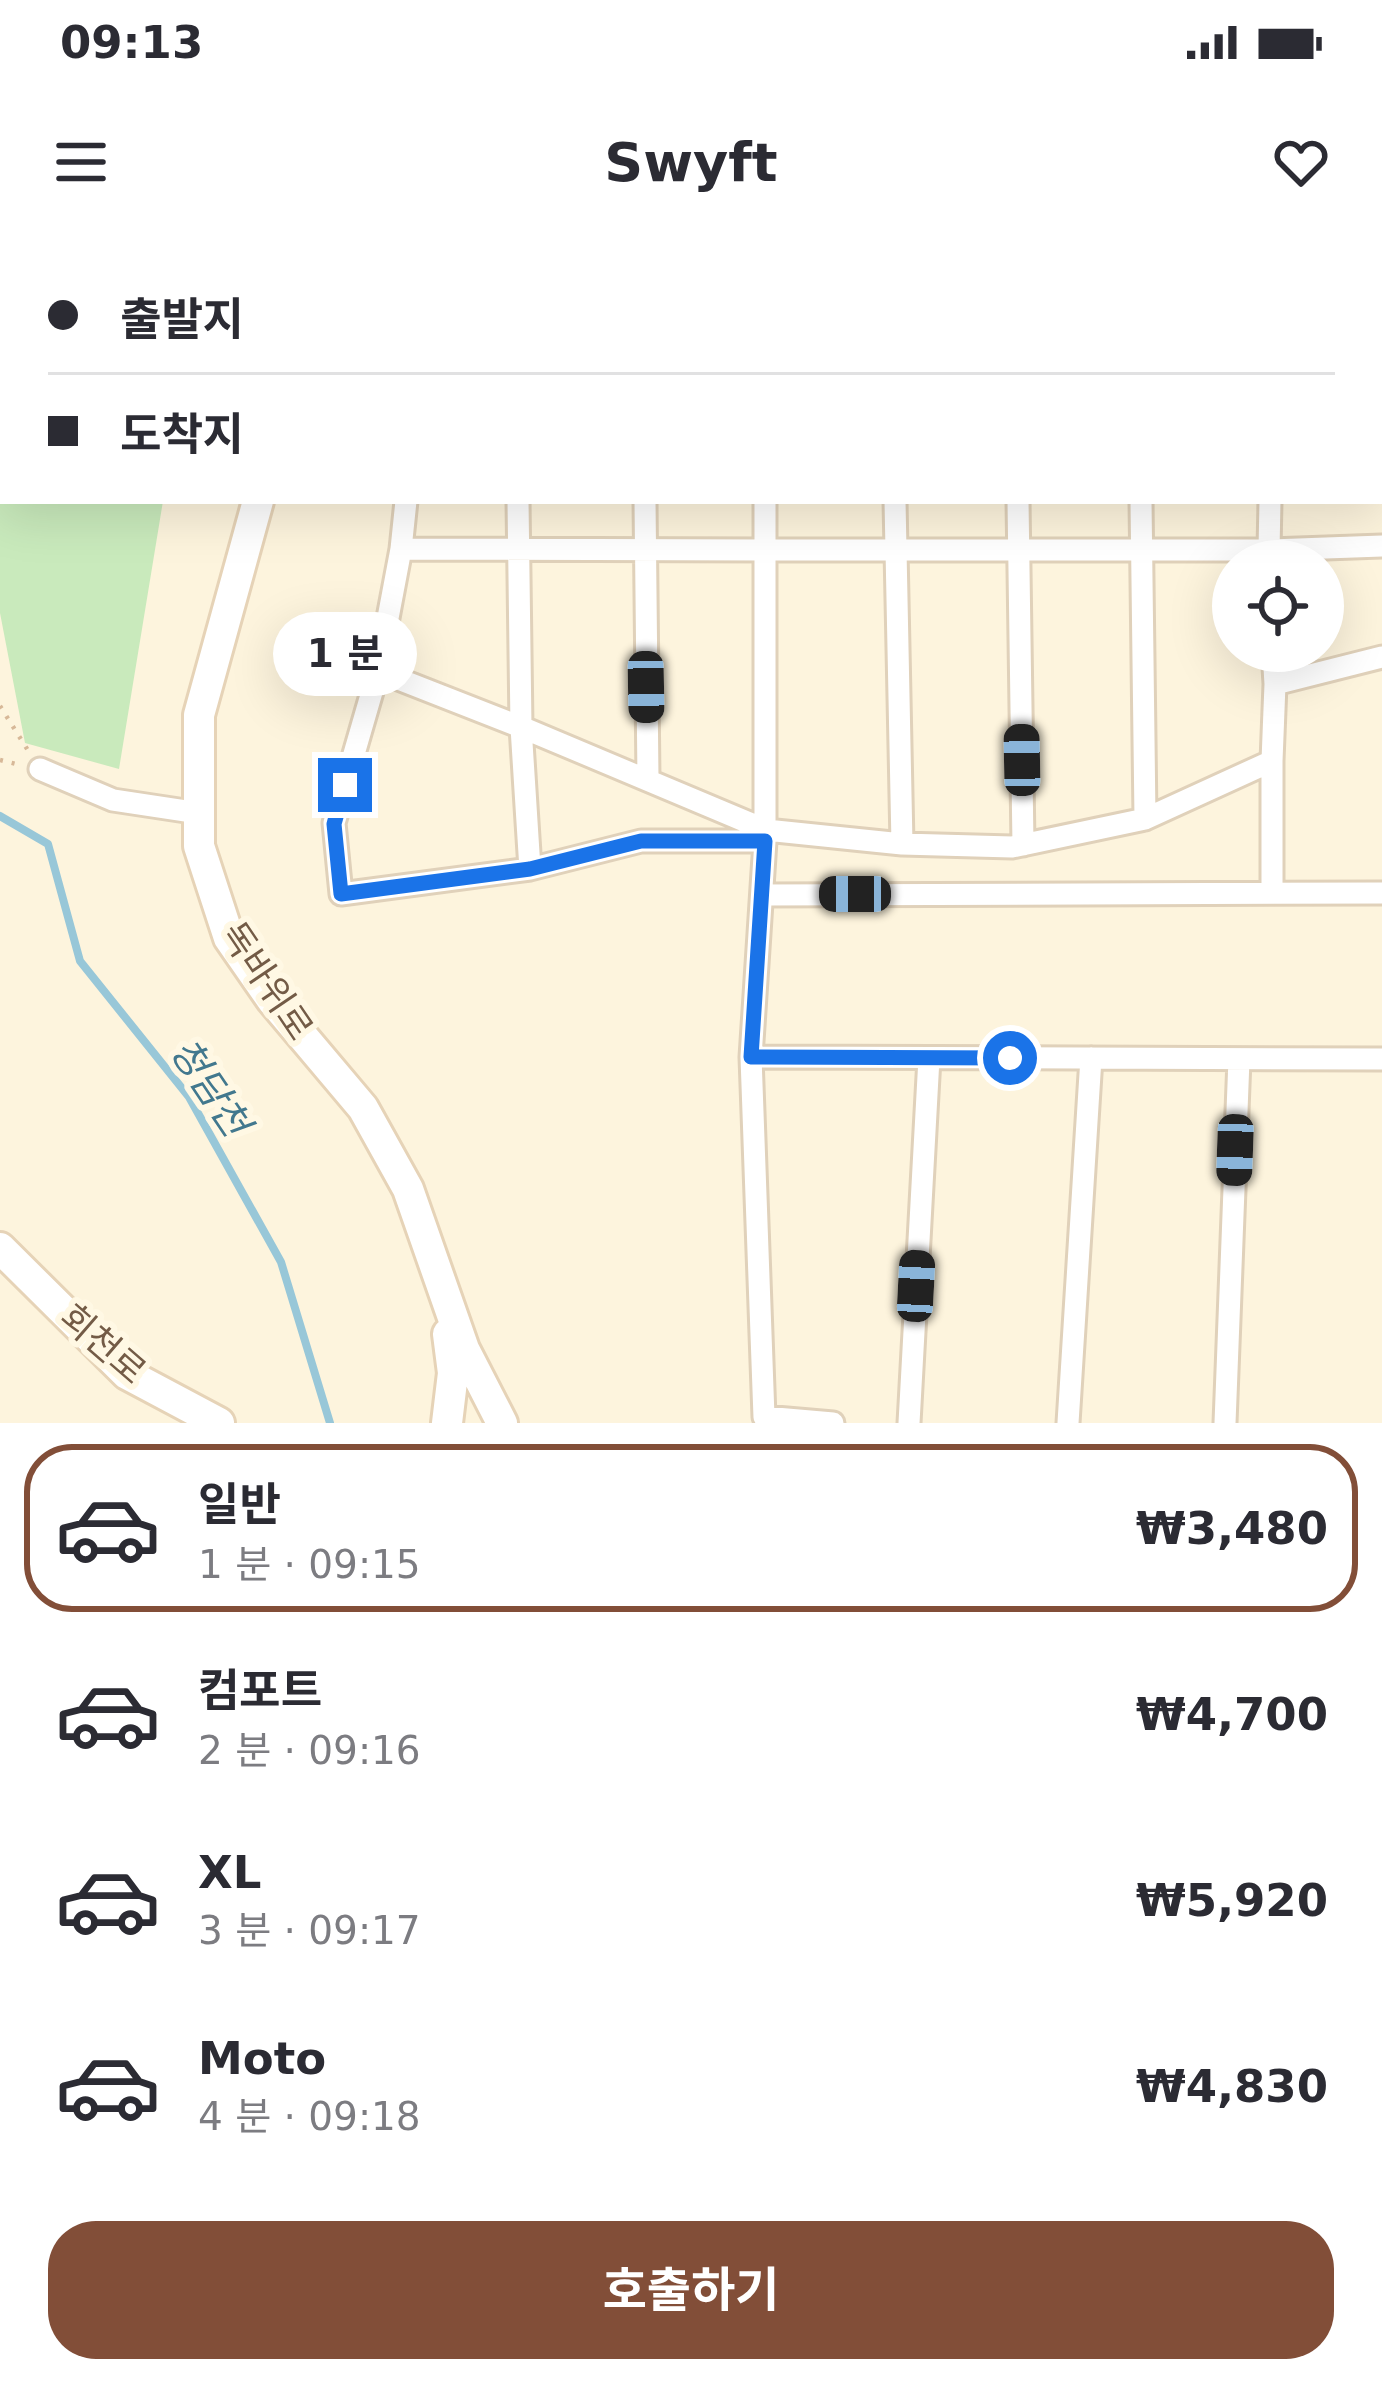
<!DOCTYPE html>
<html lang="ko">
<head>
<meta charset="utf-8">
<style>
	body { margin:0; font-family:"DejaVu Sans","Noto Sans KR",sans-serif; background:#f7f7f7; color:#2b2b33; height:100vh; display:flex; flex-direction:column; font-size:45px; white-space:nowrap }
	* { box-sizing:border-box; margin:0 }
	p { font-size:39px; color:#7c7c81 }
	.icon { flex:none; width:66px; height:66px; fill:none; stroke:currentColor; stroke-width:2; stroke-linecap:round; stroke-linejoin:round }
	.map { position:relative; height:1183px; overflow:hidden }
	.drawer { display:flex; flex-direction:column; background:#fff; flex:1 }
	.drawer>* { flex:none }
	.guide { position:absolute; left:0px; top:0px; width:1383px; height:264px; box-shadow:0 12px 48px #0002; display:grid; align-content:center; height:264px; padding:0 48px; background:#fff }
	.controls { position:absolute; left:1212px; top:300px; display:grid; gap:24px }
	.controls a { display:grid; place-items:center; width:132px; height:132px; border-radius:50%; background:#fff; box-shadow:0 12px 48px #0002; font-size:60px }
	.end { position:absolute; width:54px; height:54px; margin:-27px; border:15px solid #1a73e8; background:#fff; box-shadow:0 0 0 6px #fff }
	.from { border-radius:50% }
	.bubble { position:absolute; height:84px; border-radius:42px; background:#fff; box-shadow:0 12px 48px #0002; font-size:39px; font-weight:700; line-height:84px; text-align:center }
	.car { position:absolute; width:36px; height:72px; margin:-36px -18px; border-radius:15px; box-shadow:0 0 9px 3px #0007; background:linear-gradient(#222 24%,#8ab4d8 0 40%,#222 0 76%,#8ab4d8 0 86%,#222 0) }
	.guide b { display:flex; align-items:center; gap:42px; height:114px; font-size:45px }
	.guide b+b { border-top:3px solid #e1e1e2 }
	.guide i { width:30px; height:30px; background:#2b2b33 }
	ul { padding:21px 0 0; list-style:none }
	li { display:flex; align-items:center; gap:36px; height:168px; margin:0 24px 18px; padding:0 24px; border:6px solid transparent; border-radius:48px }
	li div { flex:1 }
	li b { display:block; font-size:45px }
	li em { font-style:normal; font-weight:700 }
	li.active { border-color:#824e38 }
	li>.icon { width:108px; height:108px; stroke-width:1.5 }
	.action { display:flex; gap:24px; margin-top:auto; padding:24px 48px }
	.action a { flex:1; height:138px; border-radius:48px; background:#824e38; color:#fff; font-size:48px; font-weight:700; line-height:138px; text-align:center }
	.status { display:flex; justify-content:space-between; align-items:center; height:84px; padding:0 60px; background:#fff; direction:ltr }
	.status svg { height:33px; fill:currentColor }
	header { display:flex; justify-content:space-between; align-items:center; height:156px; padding:0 48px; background:#fff; font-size:54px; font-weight:700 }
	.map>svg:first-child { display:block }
	.green { fill:#c9eabc }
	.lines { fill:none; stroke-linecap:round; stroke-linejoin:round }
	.stream { stroke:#98c7d8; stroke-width:8 }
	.street-casing { stroke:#e0d1ba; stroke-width:27 }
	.secondary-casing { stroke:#e6d3b7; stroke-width:36 }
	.path { stroke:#d7b898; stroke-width:4.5; stroke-dasharray:3 9; stroke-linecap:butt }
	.street { stroke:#fff; stroke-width:21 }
	.secondary { stroke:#fff; stroke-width:30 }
	.route { stroke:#1a73e8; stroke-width:15 }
	.labels { text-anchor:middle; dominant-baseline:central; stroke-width:12; stroke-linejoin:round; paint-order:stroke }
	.street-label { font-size:36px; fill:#735b46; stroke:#fff8e4 }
	.water-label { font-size:39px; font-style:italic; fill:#42788e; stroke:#fff8e4 }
</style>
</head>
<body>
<div class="status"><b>09:13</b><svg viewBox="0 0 49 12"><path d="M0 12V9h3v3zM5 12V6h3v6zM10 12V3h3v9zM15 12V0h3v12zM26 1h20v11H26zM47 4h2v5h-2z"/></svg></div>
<header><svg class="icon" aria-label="menu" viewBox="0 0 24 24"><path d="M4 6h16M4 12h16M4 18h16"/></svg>Swyft<svg class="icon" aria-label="heart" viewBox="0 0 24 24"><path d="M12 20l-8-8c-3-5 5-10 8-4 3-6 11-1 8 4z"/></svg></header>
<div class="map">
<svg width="1382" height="1183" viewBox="0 0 1382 1183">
	<rect width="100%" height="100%" fill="#fdf4dd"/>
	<path class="green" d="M0,0H170V3H3V261H163L119,529L25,503L0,373Z"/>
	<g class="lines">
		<path class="stream" d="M0,576L48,604L80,721L189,857L281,1022L330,1183"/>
		<defs>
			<path id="street" d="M1281,0V3
				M770,3V0
				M1380,21H1382
				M518,261L521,487L766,590L902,604L1012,607L1145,579L1272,521L1275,444L1382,417
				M645,261L648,539
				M895,261L902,604
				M1018,261L1023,605
				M1141,261L1145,579
				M401,309L765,310V261
				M1270,321L1269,310L1382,306
				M1273,411L1275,444
				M378,431L334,583L341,654L530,629L521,487L378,431L401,309L406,261
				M1272,521V653
				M40,529L113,560L199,573
				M765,601L751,817L764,1177L833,1183
				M530,629L641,601H765V310H1269L1270,261
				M762,655L1382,653
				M751,817L1382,819
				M909,1183L929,818
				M1068,1183L1091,818
				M1225,1183L1239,819"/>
			<path id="secondary" d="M283,3V0
				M258,261L199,475V606L229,698L272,760L363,868L408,949L464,1109L502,1183
				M0,1008L127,1134L219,1183
				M447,1183L453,1133L448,1094"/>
		</defs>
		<use href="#street" class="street-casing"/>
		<use href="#secondary" class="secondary-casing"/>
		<path class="path" d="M0,466L29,512
			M0,520L20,525"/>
		<use href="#street" class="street"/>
		<use href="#secondary" class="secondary"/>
	</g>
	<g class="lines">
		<path class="route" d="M345,545L334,584L341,654L530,629L641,601H765L751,817L1010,818"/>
	</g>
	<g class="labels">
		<g class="street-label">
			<text transform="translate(267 741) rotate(56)">독바위로</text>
			<text transform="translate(103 1104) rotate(41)">회천로</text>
		</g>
		<g class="water-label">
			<text transform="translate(210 847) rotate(56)">청담천</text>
		</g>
	</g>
</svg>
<div class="controls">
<a><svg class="icon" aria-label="locate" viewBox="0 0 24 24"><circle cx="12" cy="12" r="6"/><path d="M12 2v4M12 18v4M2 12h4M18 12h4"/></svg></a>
</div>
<i class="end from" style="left:1010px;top:818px"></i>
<i class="end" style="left:345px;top:545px"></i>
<div class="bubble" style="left:273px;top:372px;width:144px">1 분</div>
<i class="car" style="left:646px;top:447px;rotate:179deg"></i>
<i class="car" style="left:1022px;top:520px;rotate:359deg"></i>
<i class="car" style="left:855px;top:654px;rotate:270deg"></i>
<i class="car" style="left:1235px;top:910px;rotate:182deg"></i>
<i class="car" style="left:916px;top:1046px;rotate:3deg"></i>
<div class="guide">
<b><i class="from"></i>출발지</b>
<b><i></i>도착지</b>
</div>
</div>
<section class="drawer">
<ul>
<li class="active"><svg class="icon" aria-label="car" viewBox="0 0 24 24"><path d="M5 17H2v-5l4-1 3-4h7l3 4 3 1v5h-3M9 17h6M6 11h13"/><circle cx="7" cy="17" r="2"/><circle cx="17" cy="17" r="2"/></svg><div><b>일반</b><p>1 분 · 09:15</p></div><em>₩3,480</em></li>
<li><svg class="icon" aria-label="car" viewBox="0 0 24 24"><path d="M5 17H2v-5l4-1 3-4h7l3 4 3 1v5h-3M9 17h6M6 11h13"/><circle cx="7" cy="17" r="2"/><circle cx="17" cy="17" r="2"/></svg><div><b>컴포트</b><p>2 분 · 09:16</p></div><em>₩4,700</em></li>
<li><svg class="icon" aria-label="car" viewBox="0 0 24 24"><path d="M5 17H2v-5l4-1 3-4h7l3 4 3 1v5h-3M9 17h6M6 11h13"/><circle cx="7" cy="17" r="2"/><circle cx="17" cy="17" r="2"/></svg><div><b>XL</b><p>3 분 · 09:17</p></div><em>₩5,920</em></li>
<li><svg class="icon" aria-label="car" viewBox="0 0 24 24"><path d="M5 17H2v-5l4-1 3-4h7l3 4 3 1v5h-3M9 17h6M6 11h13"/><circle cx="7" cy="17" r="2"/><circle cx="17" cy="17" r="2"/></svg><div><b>Moto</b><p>4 분 · 09:18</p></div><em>₩4,830</em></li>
</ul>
<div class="action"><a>호출하기</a></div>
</section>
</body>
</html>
